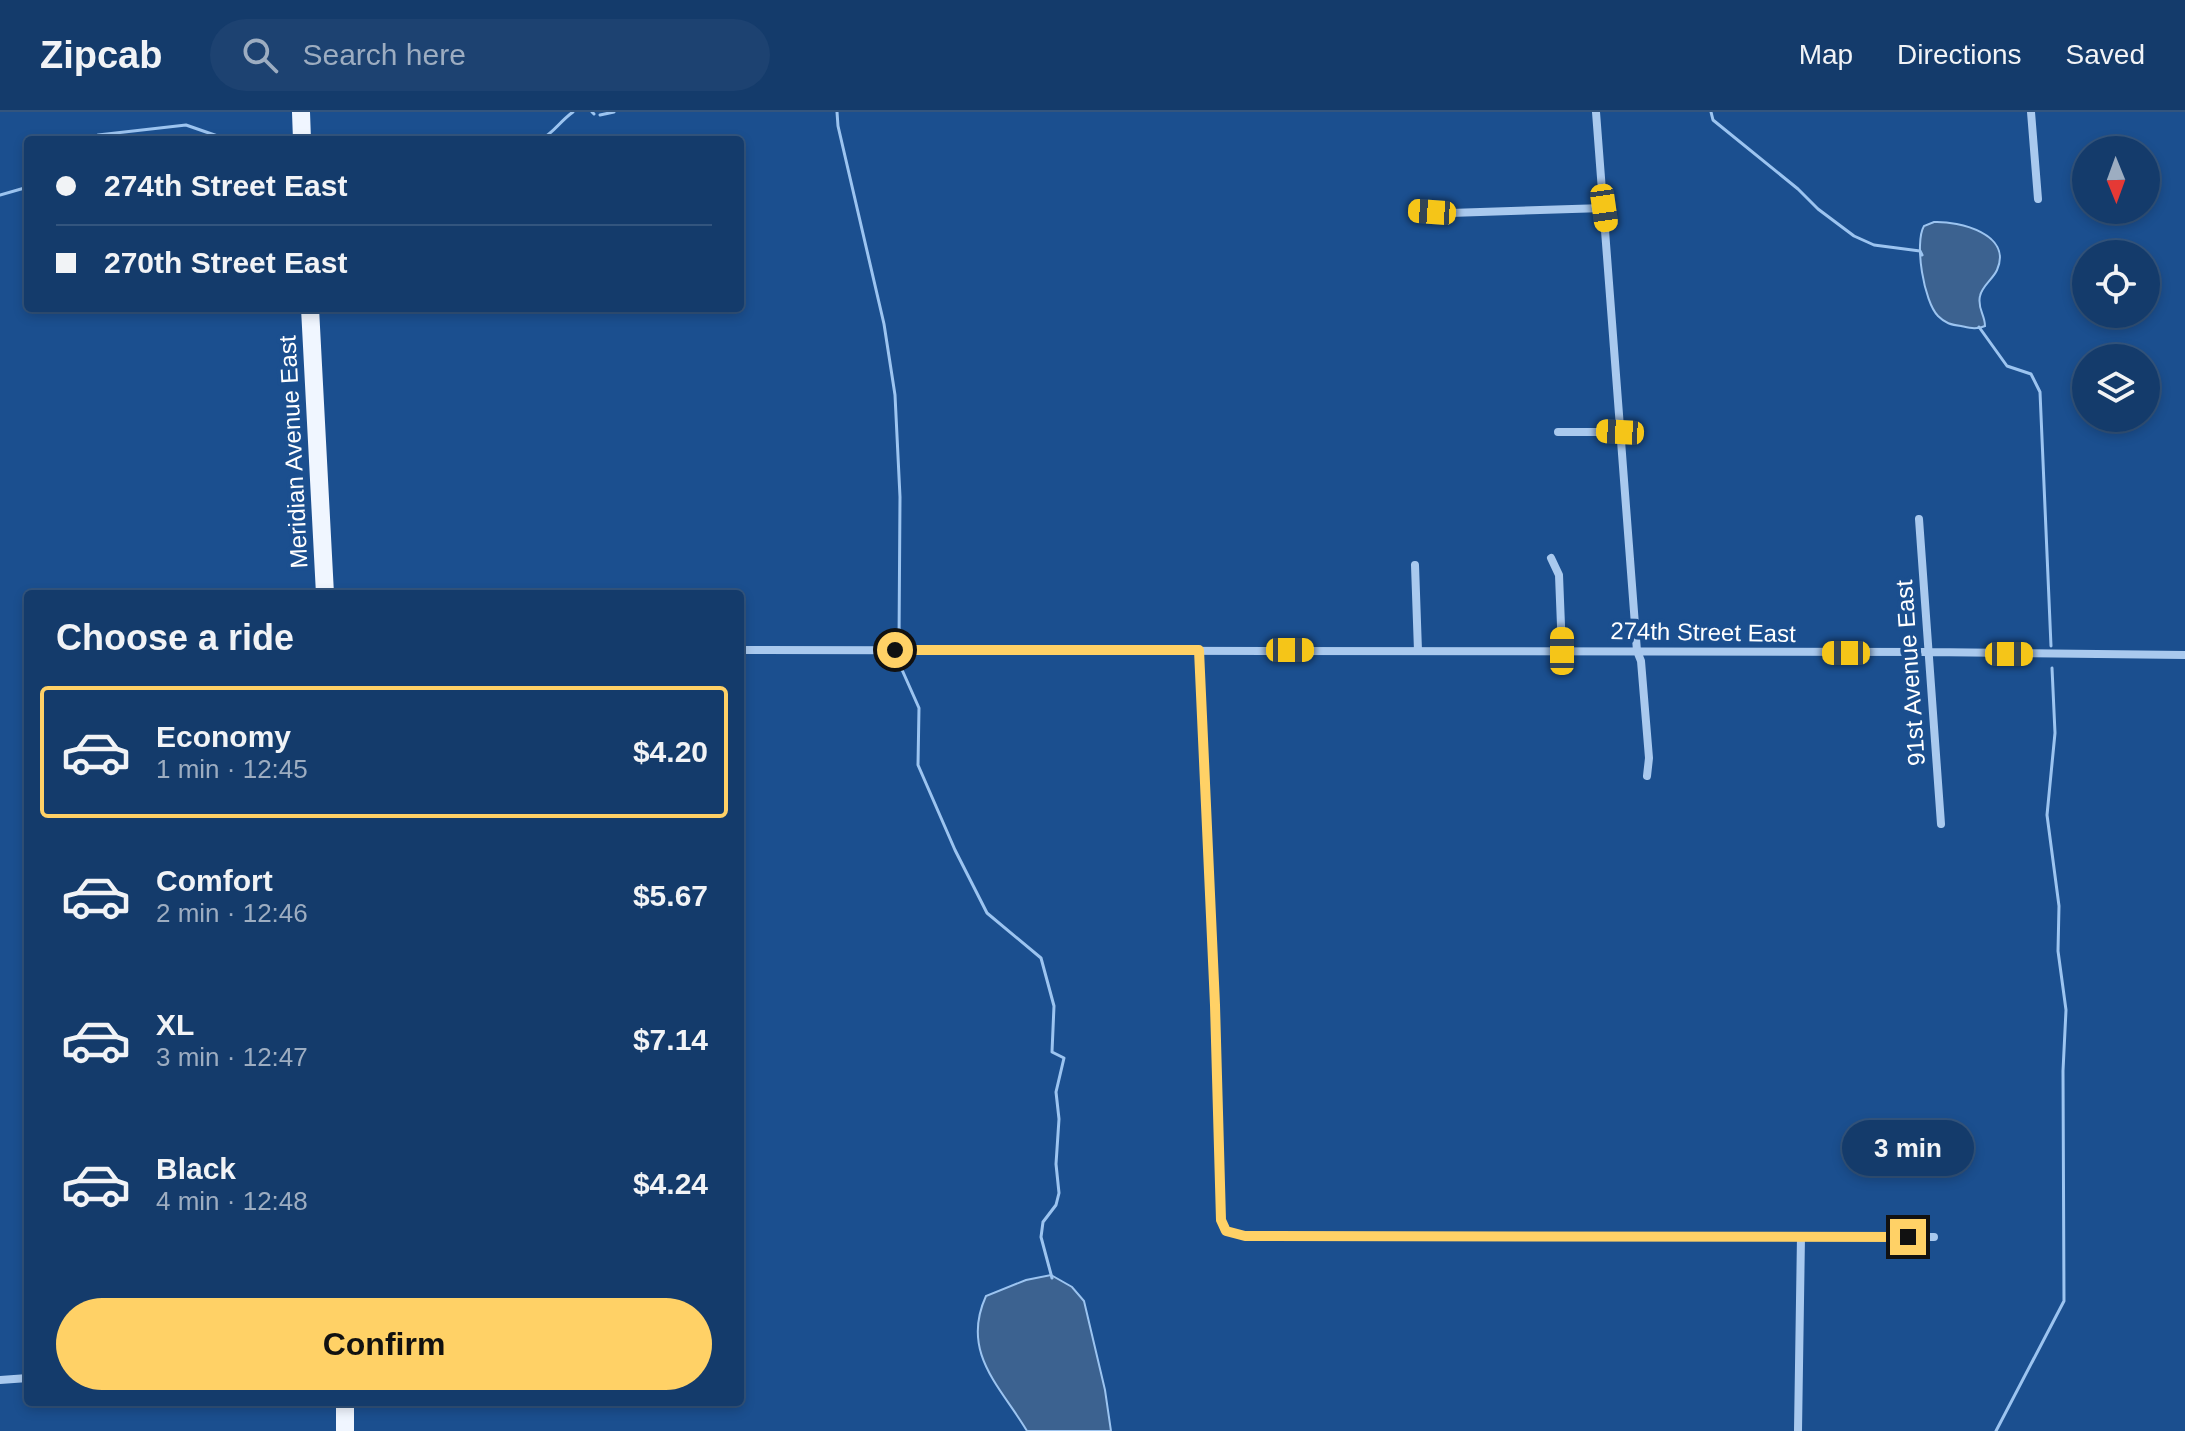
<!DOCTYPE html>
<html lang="en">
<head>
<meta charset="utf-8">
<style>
	body { margin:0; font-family:Helvetica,sans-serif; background:#1d4271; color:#f1f3f6; height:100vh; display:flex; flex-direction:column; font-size:30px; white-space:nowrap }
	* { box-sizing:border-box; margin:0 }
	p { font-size:26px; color:#9dadc1 }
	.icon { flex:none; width:44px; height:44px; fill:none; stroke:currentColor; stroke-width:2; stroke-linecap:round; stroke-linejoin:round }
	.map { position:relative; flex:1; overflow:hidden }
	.side { position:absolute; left:24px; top:478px; width:720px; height:816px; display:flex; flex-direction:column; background:#143b6b; border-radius:8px; box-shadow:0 4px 12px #0003,0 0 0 2px #33557e }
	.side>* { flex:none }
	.guide { position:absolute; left:24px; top:24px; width:720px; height:176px; border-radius:8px; box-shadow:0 4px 12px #0003,0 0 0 2px #33557e; display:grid; align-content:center; height:176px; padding:0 32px; background:#143b6b }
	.needle { width:52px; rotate:179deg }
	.buttons { position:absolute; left:2072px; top:24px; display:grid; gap:16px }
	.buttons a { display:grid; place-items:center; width:88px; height:88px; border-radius:50%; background:#143b6b; box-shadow:0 4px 12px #0003,0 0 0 2px #33557e; font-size:40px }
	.end { position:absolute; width:36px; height:36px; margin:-18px; border:10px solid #ffd166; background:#111; box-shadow:0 0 0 4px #111 }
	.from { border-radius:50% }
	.bubble { position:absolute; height:56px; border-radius:28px; background:#143b6b; box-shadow:0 4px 12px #0003,0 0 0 2px #33557e; font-size:26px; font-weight:800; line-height:56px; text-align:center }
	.car { position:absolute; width:24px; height:48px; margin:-24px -12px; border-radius:10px; box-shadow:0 0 6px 2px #0007; background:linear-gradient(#f5c518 24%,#345 0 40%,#f5c518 0 76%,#345 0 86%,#f5c518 0) }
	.guide b { display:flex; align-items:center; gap:28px; height:76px; font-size:30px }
	.guide b+b { border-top:2px solid #33557e }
	.guide i { width:20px; height:20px; background:#f1f3f6 }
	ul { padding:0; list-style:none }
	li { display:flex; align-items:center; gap:24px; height:132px; margin:0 16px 12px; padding:0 16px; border:4px solid transparent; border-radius:8px }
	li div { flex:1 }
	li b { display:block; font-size:30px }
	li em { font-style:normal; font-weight:800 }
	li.current { border-color:#ffd166 }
	li>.icon { width:72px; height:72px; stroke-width:1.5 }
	h2 { padding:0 32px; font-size:36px; line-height:96px }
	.primary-button { display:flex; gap:16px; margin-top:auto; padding:16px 32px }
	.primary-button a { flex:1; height:92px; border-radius:48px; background:#ffd166; color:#111; font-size:32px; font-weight:800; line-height:92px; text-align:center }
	header { display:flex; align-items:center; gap:48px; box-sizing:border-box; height:112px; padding:0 40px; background:#143b6b; border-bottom:2px solid #33557e }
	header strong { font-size:38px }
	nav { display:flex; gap:44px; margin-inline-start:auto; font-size:28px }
	.search { width:560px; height:72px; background:#1d4271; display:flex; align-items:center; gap:20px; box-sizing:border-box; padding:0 28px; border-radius:44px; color:#9dadc1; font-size:30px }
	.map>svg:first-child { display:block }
	.water { fill:#3c6290; stroke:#9cc4f0; stroke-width:2 }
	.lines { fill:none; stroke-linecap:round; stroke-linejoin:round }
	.stream { stroke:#9cc4f0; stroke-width:3 }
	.minor { stroke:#a9c9ee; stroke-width:8 }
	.primary { stroke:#f0f6ff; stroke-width:18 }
	.route { stroke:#ffd166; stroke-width:10 }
	.labels { text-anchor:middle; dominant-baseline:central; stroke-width:8; stroke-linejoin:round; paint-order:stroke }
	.street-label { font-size:24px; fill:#fff; stroke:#1b4f8f }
</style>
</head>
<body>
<header>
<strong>Zipcab</strong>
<div class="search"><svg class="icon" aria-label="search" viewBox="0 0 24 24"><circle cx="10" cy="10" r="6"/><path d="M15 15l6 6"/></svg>Search here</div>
<nav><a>Map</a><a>Directions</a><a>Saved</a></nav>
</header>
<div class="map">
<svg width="2185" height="1319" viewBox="0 0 2185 1319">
	<rect width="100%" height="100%" fill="#1b4f8f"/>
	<path class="water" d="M1934,110C1959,109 2013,122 1997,158C1993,167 1982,174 1980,184C1977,196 1985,203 1985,214C1976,218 1970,216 1961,214C1951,213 1945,211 1938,204C1924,190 1914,131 1924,114Z
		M1051,1163L1072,1175L1084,1189L1105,1278L1111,1319H1027C1001,1275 960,1241 986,1184L1026,1168Z"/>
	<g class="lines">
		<path class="stream" d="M592,0L594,2
			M837,0L838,14L884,212L895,283L900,385L899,530
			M1711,0L1713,8L1798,77L1818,97L1854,124L1874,133L1920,139L1922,143
			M600,3L614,0
			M92,28L98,23L186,13L229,28
			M460,28H490
			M540,28C554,21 560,9 573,0
			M0,83L28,75
			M1979,215L2007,254L2031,262L2040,280L2051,534
			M899,551L919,596L918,653L955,738L987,801L1041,846L1054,894L1052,940L1064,946L1056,980L1059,1007L1056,1052L1059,1081L1056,1093L1043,1110L1041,1125L1052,1166
			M1996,1319L2064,1189L2063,959L2066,898L2058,839L2059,794L2047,703L2055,621L2052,556"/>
		<path class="minor" d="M1596,0L1637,539L1641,549L1649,646L1647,664
			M2031,0L2038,87
			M1414,99L1450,101L1604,96
			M1558,320H1620
			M1919,407L1941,712
			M1551,446L1559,463L1562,539
			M1415,453L1418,539
			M740,538L1928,540L2185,543
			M1199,538L1215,893L1221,1108L1226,1119L1245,1124L1934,1125
			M0,1268L28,1266
			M1798,1319L1801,1124"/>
		<path class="primary" d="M301,0L302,28
			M310,196L325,482
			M345,1290V1319"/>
	</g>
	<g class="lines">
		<path class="route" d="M895,538H1199L1215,893L1221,1108L1226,1119L1245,1124L1908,1125"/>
	</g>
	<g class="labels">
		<g class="street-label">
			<text transform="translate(293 340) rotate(-93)">Meridian Avenue East</text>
			<text transform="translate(1703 520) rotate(1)">274th Street East</text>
			<text transform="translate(1910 561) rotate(-94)">91st Avenue East</text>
		</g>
	</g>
</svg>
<div class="buttons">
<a><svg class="needle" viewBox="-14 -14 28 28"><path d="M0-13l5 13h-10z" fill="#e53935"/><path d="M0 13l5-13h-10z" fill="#9dadc1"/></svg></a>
<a><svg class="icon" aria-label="locate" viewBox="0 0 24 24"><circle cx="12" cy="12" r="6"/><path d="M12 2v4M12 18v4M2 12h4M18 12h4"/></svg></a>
<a><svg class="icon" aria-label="layers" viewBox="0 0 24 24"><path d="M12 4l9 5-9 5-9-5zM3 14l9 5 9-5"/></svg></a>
</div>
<i class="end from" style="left:895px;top:538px"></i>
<i class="end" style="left:1908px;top:1125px"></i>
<div class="bubble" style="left:1842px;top:1008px;width:132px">3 min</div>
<i class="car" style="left:1604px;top:96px;rotate:172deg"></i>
<i class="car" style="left:1432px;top:100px;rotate:274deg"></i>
<i class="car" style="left:1620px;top:320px;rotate:273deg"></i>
<i class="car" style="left:1290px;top:538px;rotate:90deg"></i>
<i class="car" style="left:1562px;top:539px;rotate:0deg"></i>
<i class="car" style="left:1846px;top:541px;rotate:270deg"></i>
<i class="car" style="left:2009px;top:542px;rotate:90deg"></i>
<div class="guide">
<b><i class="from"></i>274th Street East</b>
<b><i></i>270th Street East</b>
</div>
<section class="side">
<h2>Choose a ride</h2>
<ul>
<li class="current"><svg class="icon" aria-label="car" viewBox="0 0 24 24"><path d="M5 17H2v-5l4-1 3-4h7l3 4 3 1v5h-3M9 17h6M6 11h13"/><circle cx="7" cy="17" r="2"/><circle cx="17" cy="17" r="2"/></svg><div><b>Economy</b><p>1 min · 12:45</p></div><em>$4.20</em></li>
<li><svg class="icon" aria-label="car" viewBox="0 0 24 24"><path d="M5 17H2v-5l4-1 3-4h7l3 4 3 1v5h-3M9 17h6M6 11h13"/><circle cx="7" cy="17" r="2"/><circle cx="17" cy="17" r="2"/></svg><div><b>Comfort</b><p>2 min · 12:46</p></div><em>$5.67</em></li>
<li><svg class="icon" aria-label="car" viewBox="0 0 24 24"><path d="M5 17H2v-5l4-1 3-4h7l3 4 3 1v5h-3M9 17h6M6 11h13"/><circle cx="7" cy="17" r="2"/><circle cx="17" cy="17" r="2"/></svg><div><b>XL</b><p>3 min · 12:47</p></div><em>$7.14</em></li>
<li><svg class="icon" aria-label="car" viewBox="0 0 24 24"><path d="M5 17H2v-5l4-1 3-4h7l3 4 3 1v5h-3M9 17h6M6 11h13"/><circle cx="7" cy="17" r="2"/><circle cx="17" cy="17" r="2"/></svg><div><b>Black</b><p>4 min · 12:48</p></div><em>$4.24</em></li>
</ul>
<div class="primary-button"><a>Confirm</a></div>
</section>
</div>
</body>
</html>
